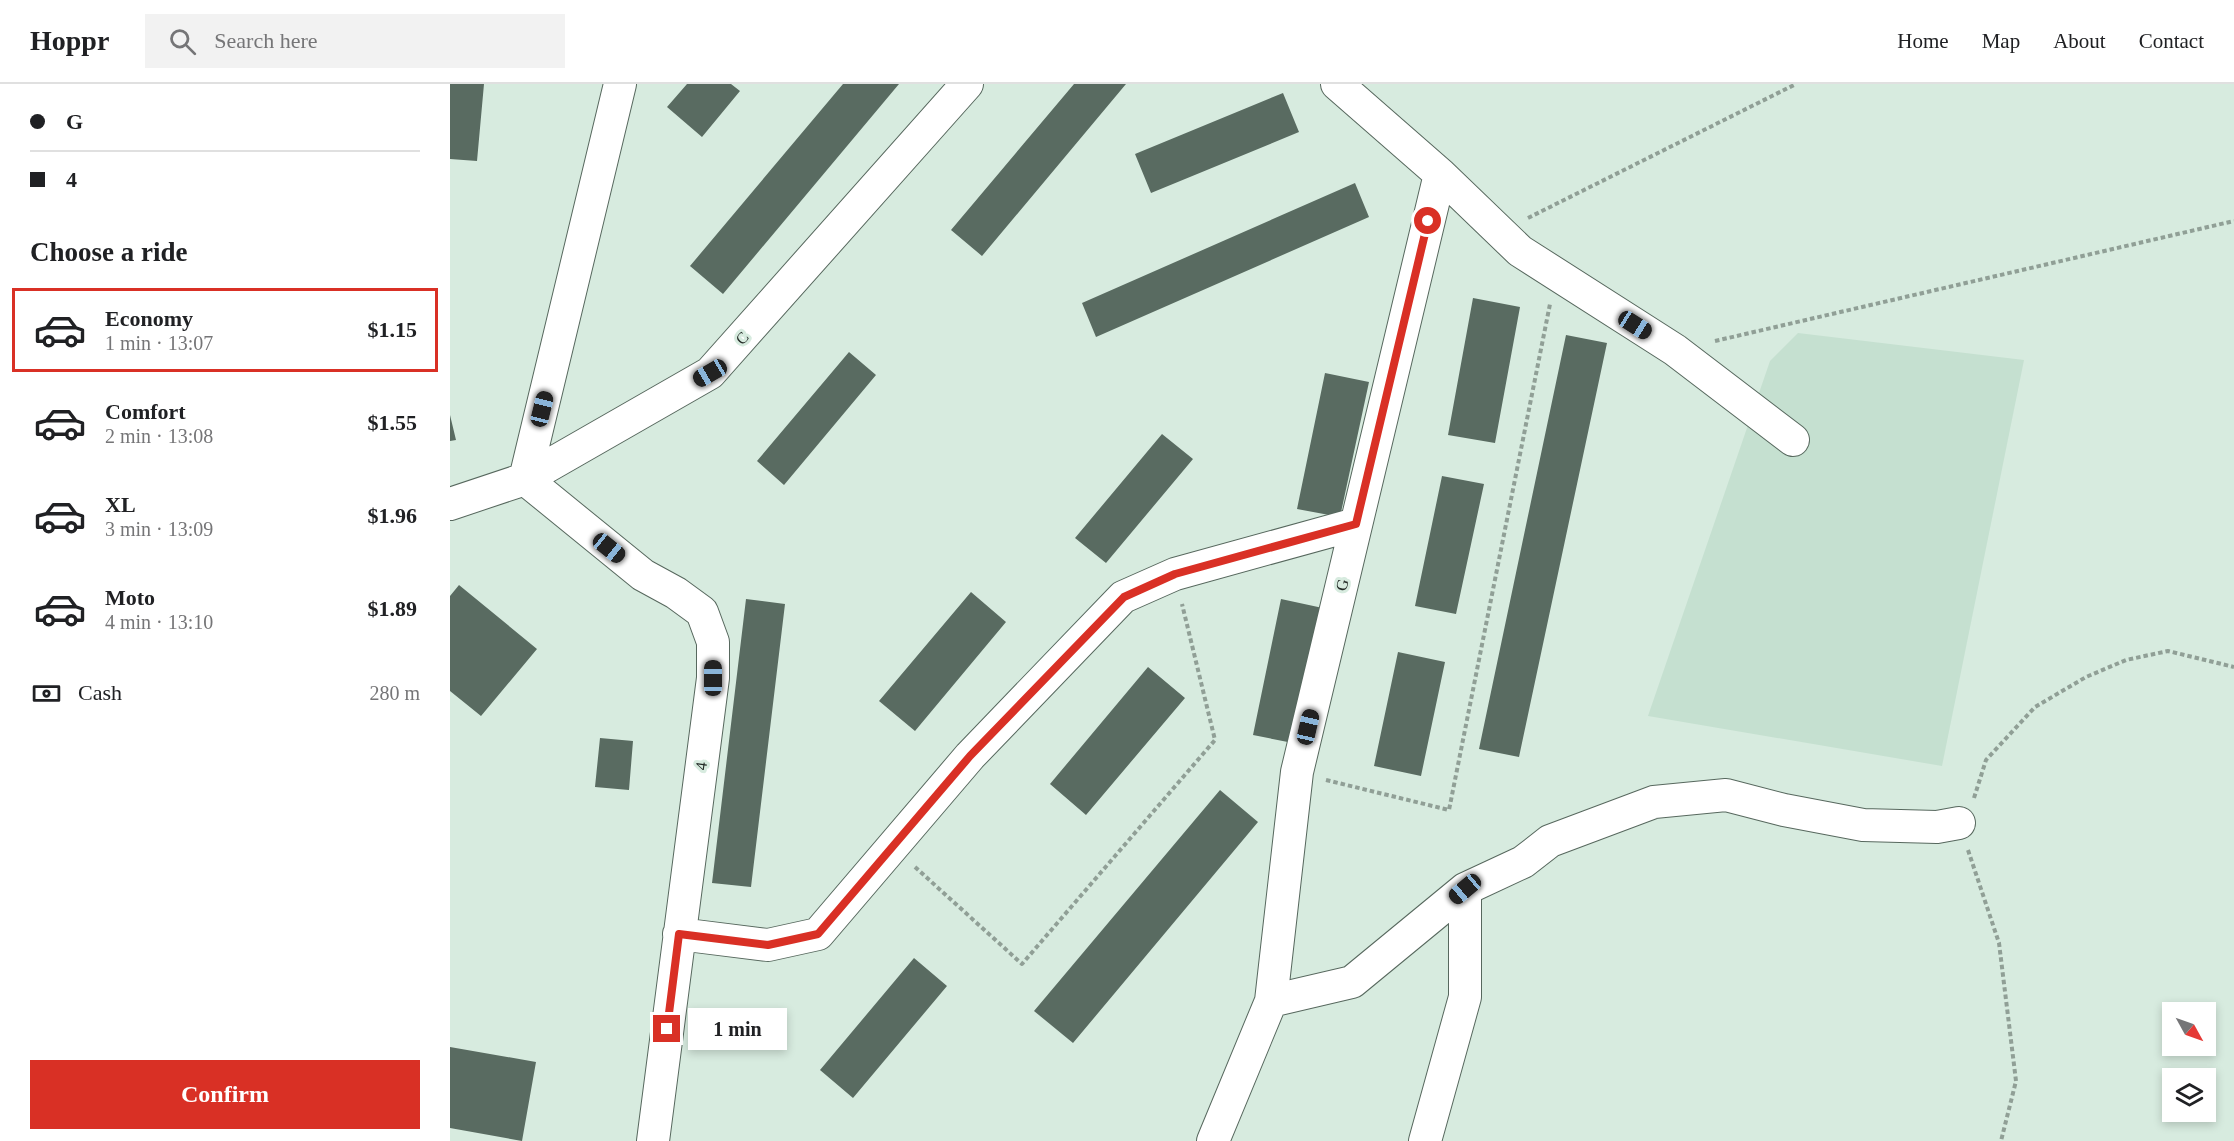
<!DOCTYPE html>
<html lang="en">
<head>
<meta charset="utf-8">
<style>
	body { margin:0; font-family:Georgia,serif; background:#f2f2f2; color:#202124; height:100vh; display:flex; flex-direction:column; font-size:22px; white-space:nowrap }
	* { box-sizing:border-box; margin:0 }
	p { font-size:20px; color:#757577 }
	.icon { flex:none; width:33px; height:33px; fill:none; stroke:currentColor; stroke-width:2; stroke-linecap:round; stroke-linejoin:round }
	.map { position:relative; flex:1; overflow:hidden }
	.panel { display:flex; flex-direction:column; background:#fff; width:450px }
	.panel>* { flex:none }
	.guide { display:grid; align-content:center; height:132px; padding:0 30px; background:#fff }
	.needle { width:39px; rotate:130deg }
	.controls { position:absolute; left:1712px; top:918px; display:grid; gap:12px }
	.controls a { display:grid; place-items:center; width:54px; height:54px; border-radius:0px; background:#fff; box-shadow:0 3px 9px #0003; font-size:30px }
	.end { position:absolute; width:27px; height:27px; margin:-14px; border:8px solid #d93025; background:#fff; box-shadow:0 0 0 3px #fff }
	.from { border-radius:50% }
	.bubble { position:absolute; height:42px; border-radius:0px; background:#fff; box-shadow:0 3px 9px #0003; font-size:20px; font-weight:800; line-height:42px; text-align:center }
	.car { position:absolute; width:18px; height:36px; margin:-18px -9px; border-radius:8px; box-shadow:0 0 4px 2px #0007; background:linear-gradient(#222 24%,#8ab4d8 0 40%,#222 0 76%,#8ab4d8 0 86%,#222 0) }
	.guide b { display:flex; align-items:center; gap:21px; height:57px; font-size:22px }
	.guide b+b { border-top:2px solid #e0e0e0 }
	.guide i { width:15px; height:15px; background:#202124 }
	ul { padding:0; list-style:none }
	li { display:flex; align-items:center; gap:18px; height:84px; margin:0 12px 9px; padding:0 18px; border:3px solid transparent; border-radius:0px }
	li div { flex:1 }
	li b { display:block; font-size:22px }
	li em { font-style:normal; font-weight:800 }
	li.selected { border-color:#d93025 }
	li>.icon { width:54px; height:54px; stroke-width:1.5 }
	h2 { padding:0 30px; font-size:27px; line-height:72px }
	.pay { display:flex; align-items:center; gap:15px; height:66px; padding:0 30px; font-size:22px }
	.pay p { margin-inline-start:auto }
	.button { display:flex; gap:12px; margin-top:auto; padding:12px 30px }
	.button a { flex:1; height:69px; border-radius:0px; background:#d93025; color:#fff; font-size:24px; font-weight:800; line-height:69px; text-align:center }
	header { display:flex; align-items:center; gap:36px; box-sizing:border-box; height:84px; padding:0 30px; background:#fff; border-bottom:2px solid #e0e0e0 }
	header strong { font-size:28px }
	nav { display:flex; gap:33px; margin-inline-start:auto; font-size:21px }
	.search { width:420px; height:54px; background:#f2f2f2; display:flex; align-items:center; gap:15px; box-sizing:border-box; padding:0 21px; border-radius:0px; color:#757577; font-size:22px }
	main { display:flex; flex:1; min-height:0 }
	.map>svg:first-child { display:block }
	.built { fill:#c5e0d0 }
	.building { fill:#596b61 }
	.lines { fill:none; stroke-linecap:round; stroke-linejoin:round }
	.minor-casing { stroke:#57685e; stroke-width:34 }
	.path { stroke:#909f96; stroke-width:4; stroke-dasharray:4.5 3; stroke-linecap:butt }
	.minor { stroke:#fff; stroke-width:32 }
	.route { stroke:#d93025; stroke-width:8 }
	.labels { text-anchor:middle; dominant-baseline:central; stroke-width:6; stroke-linejoin:round; paint-order:stroke }
	.street-label { font-size:16px; fill:#232a26; stroke:#d7ebdf }
</style>
</head>
<body>
<header>
<strong>Hoppr</strong>
<div class="search"><svg class="icon" aria-label="search" viewBox="0 0 24 24"><circle cx="10" cy="10" r="6"/><path d="M15 15l6 6"/></svg>Search here</div>
<nav><a>Home</a><a>Map</a><a>About</a><a>Contact</a></nav>
</header>
<main>
<section class="panel">
<div class="guide">
<b><i class="from"></i>G</b>
<b><i></i>4</b>
</div>
<h2>Choose a ride</h2>
<ul>
<li class="selected"><svg class="icon" aria-label="car" viewBox="0 0 24 24"><path d="M5 17H2v-5l4-1 3-4h7l3 4 3 1v5h-3M9 17h6M6 11h13"/><circle cx="7" cy="17" r="2"/><circle cx="17" cy="17" r="2"/></svg><div><b>Economy</b><p>1 min · 13:07</p></div><em>$1.15</em></li>
<li><svg class="icon" aria-label="car" viewBox="0 0 24 24"><path d="M5 17H2v-5l4-1 3-4h7l3 4 3 1v5h-3M9 17h6M6 11h13"/><circle cx="7" cy="17" r="2"/><circle cx="17" cy="17" r="2"/></svg><div><b>Comfort</b><p>2 min · 13:08</p></div><em>$1.55</em></li>
<li><svg class="icon" aria-label="car" viewBox="0 0 24 24"><path d="M5 17H2v-5l4-1 3-4h7l3 4 3 1v5h-3M9 17h6M6 11h13"/><circle cx="7" cy="17" r="2"/><circle cx="17" cy="17" r="2"/></svg><div><b>XL</b><p>3 min · 13:09</p></div><em>$1.96</em></li>
<li><svg class="icon" aria-label="car" viewBox="0 0 24 24"><path d="M5 17H2v-5l4-1 3-4h7l3 4 3 1v5h-3M9 17h6M6 11h13"/><circle cx="7" cy="17" r="2"/><circle cx="17" cy="17" r="2"/></svg><div><b>Moto</b><p>4 min · 13:10</p></div><em>$1.89</em></li>
</ul>
<div class="pay"><svg class="icon" aria-label="cash" viewBox="0 0 24 24"><path d="M3 7h18v10H3z"/><circle cx="12" cy="12" r="2"/></svg>Cash<p>280 m</p></div>
<div class="button"><a>Confirm</a></div>
</section>
<div class="map">
<svg width="1784" height="1057" viewBox="0 0 1784 1057">
	<rect width="100%" height="100%" fill="#d7ebdf"/>
	<path class="built" d="M1348,249L1574,276L1492,682L1198,632L1320,277Z"/>
	<path class="building" d="M0,0H34L27,77L0,75Z
		M237,0H281L290,7L252,53L217,23Z
		M393,0H449L273,210L240,182Z
		M624,0H676L532,172L501,146Z
		M833,9L849,48L701,109L685,70Z
		M905,99L919,133L646,253L632,219Z
		M1023,214L1070,223L1045,359L998,351Z
		M1116,251L1157,259L1069,673L1029,665Z
		M399,268L426,291L334,401L307,377Z
		M875,289L919,298L890,433L847,425Z
		M0,331L6,356L0,357Z
		M712,350L743,375L656,479L625,454Z
		M992,392L1034,400L1006,530L965,522Z
		M9,501L87,565L31,632L0,607V512Z
		M521,508L556,538L465,647L429,617Z
		M296,515L335,520L301,803L262,799Z
		M831,515L882,526L853,661L803,651Z
		M948,568L995,578L971,692L924,682Z
		M698,583L735,614L636,731L600,700Z
		M150,654L183,657L179,706L145,703Z
		M770,706L808,738L623,959L584,927Z
		M464,874L497,902L403,1014L370,986Z
		M0,963L86,978L72,1057L0,1044Z"/>
	<g class="lines">
		<defs>
			<path id="minor" d="M170,0L75,395L193,491L226,509L252,528L263,558V594L203,1057
				M887,0L990,90L1070,167L1225,266L1343,356
				M0,420L75,395L260,289L517,0
				M229,850L318,861L368,850L520,672L673,513L725,490L906,440
				M821,917L902,898L1015,805L1073,778L1100,757L1204,718L1276,711L1334,726L1413,741L1487,743L1509,739
				M763,1057L821,917L847,688L990,90
				M975,1057L1015,913V805"/>
		</defs>
		<use href="#minor" class="minor-casing"/>
		<path class="path" d="M1078,134L1346,0
			M1265,257L1784,137
			M876,696L999,726L1100,220
			M1524,714L1536,676L1585,623L1636,593L1676,576L1718,567L1784,583
			M1518,766L1549,859L1566,997L1551,1057
			M465,783L572,880L765,656L732,520"/>
		<use href="#minor" class="minor"/>
	</g>
	<g class="lines">
		<path class="route" d="M217,945L229,850L318,861L368,850L520,672L674,513L725,490L906,440L978,137"/>
	</g>
	<g class="labels">
		<g class="street-label">
			<text transform="translate(292 254) rotate(-48)">C</text>
			<text transform="translate(892 501) rotate(-77)">G</text>
			<text transform="translate(251 682) rotate(-82)">4</text>
		</g>
	</g>
</svg>
<div class="controls">
<a><svg class="needle" viewBox="-14 -14 28 28"><path d="M0-13l5 13h-10z" fill="#e53935"/><path d="M0 13l5-13h-10z" fill="#757577"/></svg></a>
<a><svg class="icon" aria-label="layers" viewBox="0 0 24 24"><path d="M12 4l9 5-9 5-9-5zM3 14l9 5 9-5"/></svg></a>
</div>
<i class="end from" style="left:978px;top:137px"></i>
<i class="end" style="left:217px;top:945px"></i>
<div class="bubble" style="left:238px;top:924px;width:99px">1 min</div>
<i class="car" style="left:1185px;top:241px;rotate:122deg"></i>
<i class="car" style="left:260px;top:289px;rotate:240deg"></i>
<i class="car" style="left:92px;top:325px;rotate:14deg"></i>
<i class="car" style="left:159px;top:464px;rotate:129deg"></i>
<i class="car" style="left:263px;top:594px;rotate:0deg"></i>
<i class="car" style="left:858px;top:643px;rotate:13deg"></i>
<i class="car" style="left:1015px;top:805px;rotate:230deg"></i>
</div>
</main>
</body>
</html>
